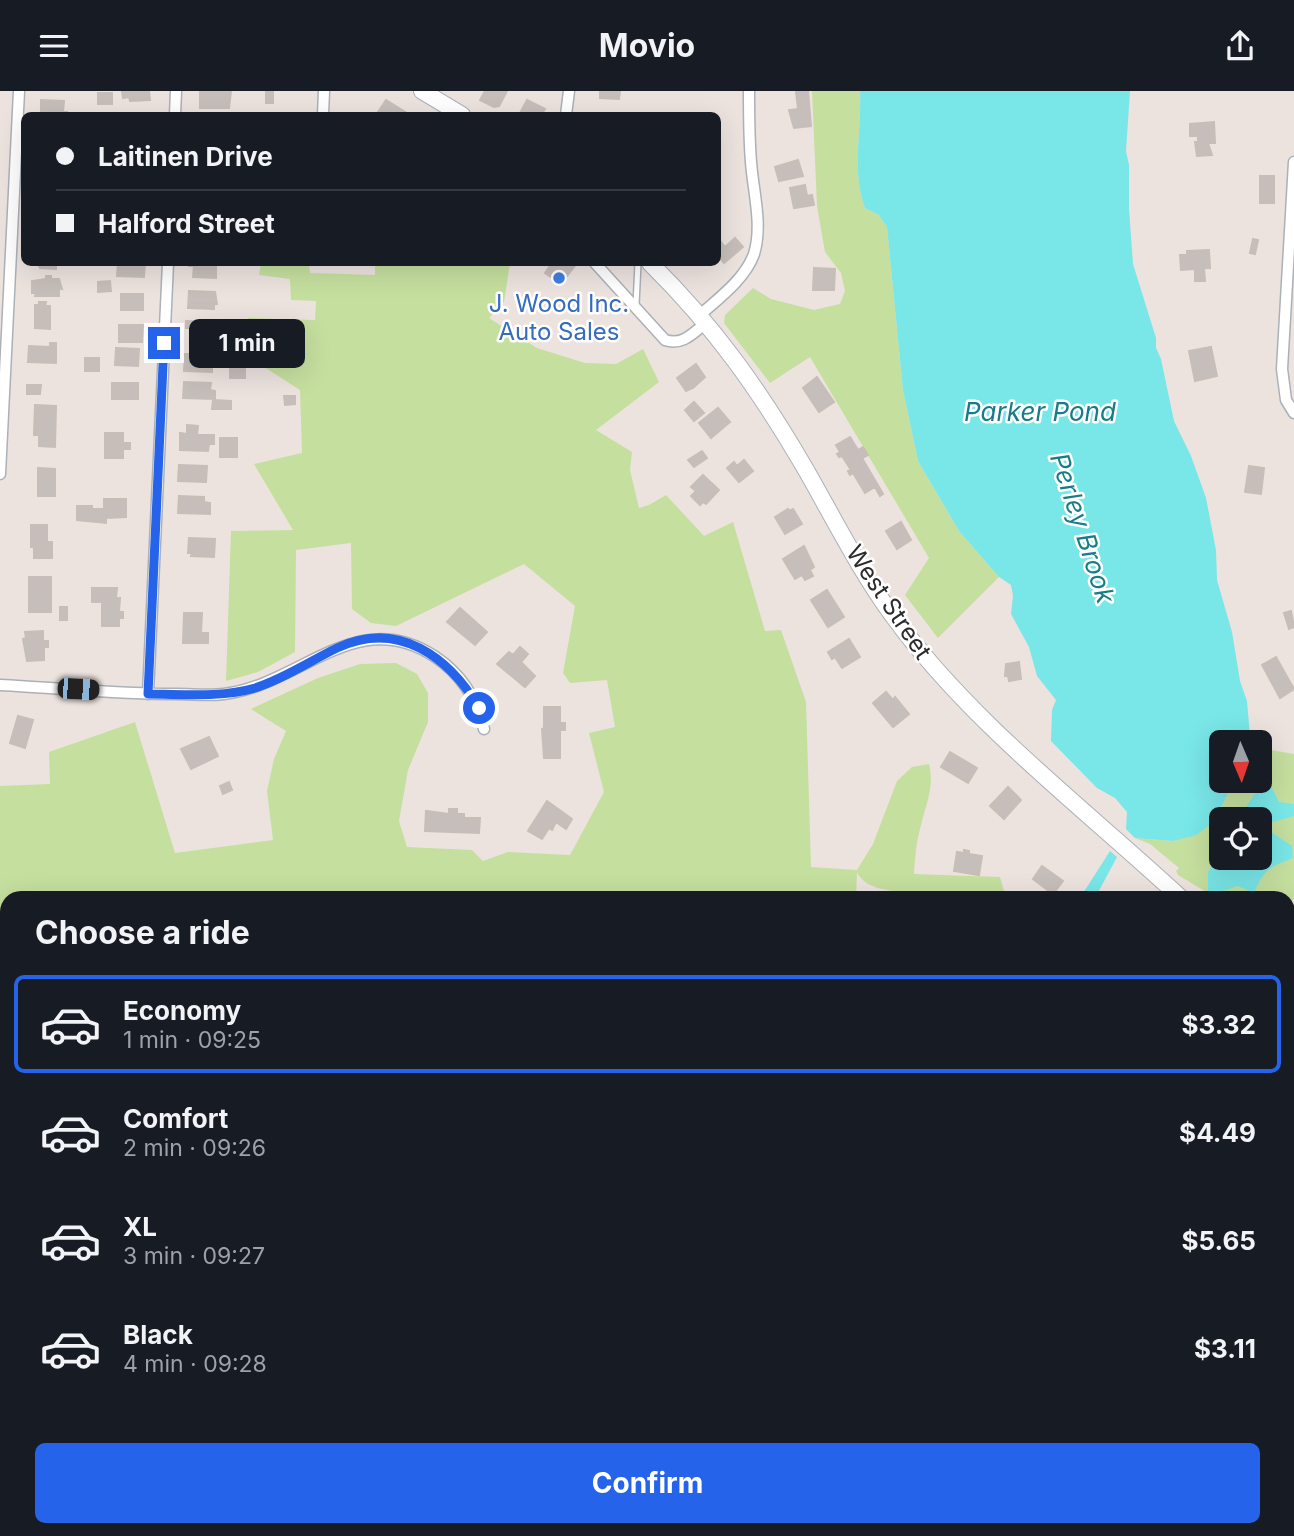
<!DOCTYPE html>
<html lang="en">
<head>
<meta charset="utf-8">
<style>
	body { margin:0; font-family:Inter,sans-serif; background:#20242c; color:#f1f3f6; height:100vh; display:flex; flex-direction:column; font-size:26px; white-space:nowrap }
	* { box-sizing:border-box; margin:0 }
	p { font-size:23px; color:#9ea1a6 }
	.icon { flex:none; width:38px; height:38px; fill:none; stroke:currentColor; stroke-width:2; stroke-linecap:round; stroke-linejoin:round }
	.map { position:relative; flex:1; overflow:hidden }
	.details { position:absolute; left:0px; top:800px; width:1295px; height:646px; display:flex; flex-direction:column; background:#171b24; border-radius:21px 21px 0 0; box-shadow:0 7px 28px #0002 }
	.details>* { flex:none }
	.hud { position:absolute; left:21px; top:21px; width:700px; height:154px; border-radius:10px; box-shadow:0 7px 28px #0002; display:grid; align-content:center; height:154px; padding:0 35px; background:#171b24 }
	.needle { width:46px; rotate:178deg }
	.tools { position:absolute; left:1209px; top:639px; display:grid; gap:14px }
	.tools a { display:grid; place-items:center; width:63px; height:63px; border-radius:10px; background:#171b24; box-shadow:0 7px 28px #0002; font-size:35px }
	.end { position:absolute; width:32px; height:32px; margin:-16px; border:9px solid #2563eb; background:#fff; box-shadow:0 0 0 4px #fff }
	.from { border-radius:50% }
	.bubble { position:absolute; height:49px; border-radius:10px; background:#171b24; box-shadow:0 7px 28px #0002; font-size:23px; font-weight:700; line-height:49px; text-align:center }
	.car { position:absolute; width:21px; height:42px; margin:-21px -10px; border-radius:9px; box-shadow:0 0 5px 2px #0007; background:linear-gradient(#222 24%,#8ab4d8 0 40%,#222 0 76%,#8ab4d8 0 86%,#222 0) }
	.hud b { display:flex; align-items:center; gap:24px; height:66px; font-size:26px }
	.hud b+b { border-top:2px solid #363941 }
	.hud i { width:18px; height:18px; background:#f1f3f6 }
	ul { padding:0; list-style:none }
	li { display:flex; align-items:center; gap:21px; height:98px; margin:0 14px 10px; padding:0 21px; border:4px solid transparent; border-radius:10px }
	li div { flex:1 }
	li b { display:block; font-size:26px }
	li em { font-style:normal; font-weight:700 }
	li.current { border-color:#2563eb }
	li>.icon { width:63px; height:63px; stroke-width:1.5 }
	h2 { padding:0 35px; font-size:32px; line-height:84px }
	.button { display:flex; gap:14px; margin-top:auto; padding:14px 35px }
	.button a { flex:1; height:80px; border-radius:10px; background:#2563eb; color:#fff; font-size:28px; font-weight:700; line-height:80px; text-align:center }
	header { display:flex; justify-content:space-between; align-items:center; height:91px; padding:0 35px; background:#171b24; font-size:32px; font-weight:700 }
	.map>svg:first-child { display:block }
	.green { fill:#c5df9f; fill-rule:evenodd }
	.water { fill:#79e6e7 }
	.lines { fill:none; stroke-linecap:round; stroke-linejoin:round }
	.stream { stroke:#79e6e7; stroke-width:4.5 }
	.building { fill:#c5beba; stroke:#c8beb8; stroke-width:2 }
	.lane-casing { stroke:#abb1b7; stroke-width:8 }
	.street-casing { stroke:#abb1b7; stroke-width:13 }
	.secondary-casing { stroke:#abb1b7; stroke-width:18 }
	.lane { stroke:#fff; stroke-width:5 }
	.street { stroke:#fff; stroke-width:10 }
	.secondary { stroke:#fff; stroke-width:16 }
	.route { stroke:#2563eb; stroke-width:9 }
	.shop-dot { fill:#3f7fe0; stroke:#fff; stroke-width:2.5 }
	.labels { text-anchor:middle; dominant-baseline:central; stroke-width:5; stroke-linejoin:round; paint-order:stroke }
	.shop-label { font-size:24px; fill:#366cbe; stroke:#fff }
	.street-label { font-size:24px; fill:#2b2b2b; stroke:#fff }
	.water-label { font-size:26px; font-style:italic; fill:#167d88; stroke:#fff }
</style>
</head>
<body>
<header><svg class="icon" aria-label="menu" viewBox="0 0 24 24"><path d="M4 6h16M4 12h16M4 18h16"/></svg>Movio<svg class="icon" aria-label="share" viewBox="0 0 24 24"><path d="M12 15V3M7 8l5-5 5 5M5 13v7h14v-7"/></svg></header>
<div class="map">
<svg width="1294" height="1445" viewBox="0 0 1294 1445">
	<rect width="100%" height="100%" fill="#ece3df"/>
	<path class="green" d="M812,0H860C862,39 851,80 865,117L879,124L887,136L903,299L918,370L959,440L999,486L938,547L905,504L929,467L810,266L770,292L724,232L725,224L753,197L771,208L814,219L840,213L845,200L841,182L825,161L817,115Z
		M261,172H309L310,182L375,184V172H510L504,211L489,227L537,257L585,272L616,273L643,258L659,291L596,339L632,361L630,379L639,417L649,414L666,404L704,445L733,431L765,540L781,539L806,611L811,776L857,779L873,753L897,690L912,676L929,673C935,697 925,715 920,738C916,753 915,767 914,783L1000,786L1006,807H922L921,803C902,800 866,802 857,781L856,807H7V990L0,997V695L50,693L49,661L135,631L175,762L273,749L267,700L274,668L286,640L251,618L318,587L360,573L396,572L417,583L428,602V631L408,679L399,730L407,756L472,759L483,770L508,761L570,764L604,701L589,642L615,636L607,589L570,592L563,582L575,515L524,473L396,535L371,532L352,518L351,452L296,459L295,561L258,581L226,590L231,440L293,439L254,373L302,362L300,299L247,265L248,227L315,229L316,210L291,209L290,188L259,184Z
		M1260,657L1294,663V807L1288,817V807H1216L1178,784L1176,780L1179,777L1150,753L1135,747L1173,750L1214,731L1234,690H1260ZM1222,728H1260V766H1222Z
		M1288,1166L1294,1169V1445H1179L1175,1439L1288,1438Z
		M11,1438L156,1439L154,1445H9Z
		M175,1438H829V1445H172Z
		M910,1439H969L971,1445H910Z"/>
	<path class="water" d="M860,0H1130L1126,60L1129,74V118L1133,173L1156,247V257L1161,268L1174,330L1191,365L1206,407L1216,459L1217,489L1232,541L1240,590L1247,610L1250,645L1248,651H1222V690H1234L1214,731L1196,744L1173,750L1135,747L1126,738L1127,721L1115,707L1097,697L1051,650L1052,619L1056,609L1037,585L1029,556L1011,523L1013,505L1011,494L999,486L959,440L918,370L903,299L887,136L879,124L865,117C851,80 862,39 860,0Z
		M1270,681L1272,697L1279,711L1294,713V725L1267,733L1265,737L1292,755L1293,767C1272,775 1264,778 1255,800H1249L1238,795L1214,803L1208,800V781L1221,758L1222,766H1260V728H1239L1265,685Z
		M1110,760L1117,766L1095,807H1080Z
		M7,990V1438L11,1439L9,1445H0V997Z"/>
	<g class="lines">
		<path class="stream" d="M1215,720L1248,722"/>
	</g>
	<path class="building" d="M122,0H149L150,9L130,10L129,6L123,7Z
		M200,0H231L229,17H200Z
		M266,0H273V12H266Z
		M485,0H507L499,15L494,16L480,9Z
		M600,0H620L619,8L600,7Z
		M808,0L811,35L794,37L789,19L798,18L796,1Z
		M98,2H112V13H98Z
		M41,9L64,10L63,21H67V24H41Z
		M386,9L407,22L406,24H376Z
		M527,9L545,18L541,24H519Z
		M1214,31L1215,52H1208L1212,64L1197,65L1195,51H1198V45H1190V33Z
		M798,69L803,85L779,90L775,76Z
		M1260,85H1274V112H1260Z
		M805,94L807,105L812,104L814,114L794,117L790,97Z
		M718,147L725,156L735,147L743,156L724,172L720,167L718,169Z
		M1253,148L1258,149L1255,163L1250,162Z
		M1209,159L1210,177H1204L1205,190H1195V178L1181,179L1180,164H1187V160Z
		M37,172H56V178L40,177Z
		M118,172H145L144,186L117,185Z
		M189,172H216V187L193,186L194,175H189Z
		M552,172H577L561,193L545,182Z
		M814,177L835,178L834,199H813Z
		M46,185H51V188H59L62,198L59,197V205H35L36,202H32V190L46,188Z
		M110,190L111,200L98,201V191Z
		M189,200L215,201L217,213H214V218L188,217Z
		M121,203H143V219H121Z
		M39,211H46L45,215H50V238L35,237V214H39Z
		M186,230L213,231V239H217V244H213V250H190L191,237H186Z
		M119,234H143L142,251H119Z
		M50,252H56V272L28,271L29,255L50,256Z
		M1211,256L1217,285L1195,290L1189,260Z
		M116,257L139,258L138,275L115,274Z
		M185,263L219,264V272H212V281L184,280Z
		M85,267H99V280H85Z
		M696,273L705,286L693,297L686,300L677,287Z
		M230,275H245V287H230Z
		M817,286L834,311L819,321L803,297Z
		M184,291L211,292L210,299L215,300V308L183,307Z
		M112,292H138V308H112Z
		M27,294H41L40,303H27Z
		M284,305H295V313L285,314Z
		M213,309L231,310V318H212Z
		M694,311L704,322L694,330L685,319Z
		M35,314L56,315L55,356L39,355V344H34Z
		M718,317L730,331L711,347L699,332Z
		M187,334L198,335L197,344H214V353H209L208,360L180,359V342L187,343Z
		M105,342H123V352H130V358H123V367H105Z
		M850,346L858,359L863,356L868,364L862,367L883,403L880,405L875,396L865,402L853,382L850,384L848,380L851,379L842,365L839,366L837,363L840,361L836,354Z
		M220,347H237V366H220Z
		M702,360L707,367L694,376L688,369Z
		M744,369L753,380L739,391L727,377L734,371L737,375Z
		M179,374L207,375L206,391L178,390Z
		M1249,375L1264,377L1261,403L1245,401Z
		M38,377L55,378V405H38Z
		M703,384L719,399L706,413L703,411L700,414L691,405L696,400L691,396Z
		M179,405L204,406V411L210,412V423L178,422Z
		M104,408H126V426L106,427V432L77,429V415H92V418H104Z
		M788,418L789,420L793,418L802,433L785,443L775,426Z
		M901,431L911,449L897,458L886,440Z
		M31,434H47V451H52V467H34V456H31Z
		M189,447L215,448L214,466L191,465L192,462H188Z
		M804,455L814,476L810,479L813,485L805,489L802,484L795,488L783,468Z
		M29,486H51V521H29Z
		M92,497H117L116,507H120L119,521H123V527H119V535H102V511H92Z
		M827,499L844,526L828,536L811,509Z
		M60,516H67V529H60Z
		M460,517L487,541L475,554L447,531Z
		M1291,520L1294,536L1289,538L1284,522Z
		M184,522H202L201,542H208V552H183Z
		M43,540V550H48V556H44V569L27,570L23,548L26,547L25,541Z
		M849,548L860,566L842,577L835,566L832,568L828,561Z
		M520,556L528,563L521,571L535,585L525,596L497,573L509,561L513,564Z
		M1276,566L1294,598L1280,607L1262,574Z
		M1019,571L1021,588L1009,590L1008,585H1005L1006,573Z
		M886,601L893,609L895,606L909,623L893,636L873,612Z
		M544,616H560V632H565V639H560V667H544L542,638L544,637Z
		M18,625L33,629L25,657L10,652Z
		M209,646L218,665L191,678L181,658Z
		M950,661L977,677L968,692L941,676Z
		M229,691L232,699L223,703L220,695Z
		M1008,696L1021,709L1004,728L990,715Z
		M547,710L572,728L566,738L556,731L552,739L549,737L542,748L528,740Z
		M449,718H457V723H464V727H480L479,742L425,740L426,720L449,723Z
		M964,759L969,760V763L982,765L979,784L954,780L957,761L964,762Z
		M1042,775L1063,790L1053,803L1033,788Z
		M1288,1050L1294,1054V1062L1288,1069Z
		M989,1438H1005V1444H990Z
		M1127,1438L1132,1445L1142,1438H1148L1150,1442L1146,1445H1117Z"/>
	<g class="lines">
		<defs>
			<path id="lane" d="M636,214L638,172
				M161,1445L162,1438"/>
			<path id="street" d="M175,24L176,0
				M323,24L324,0
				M566,24L569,0
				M1294,71L1282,278L1286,309L1294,322
				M595,172L665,249C683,255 693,242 707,231
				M700,224C719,207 745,188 754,163C763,134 753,100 751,71C749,47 749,24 749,0
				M0,383L19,0
				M0,594C59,597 118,603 176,603C192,603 209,605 224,603C300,594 356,514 434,565C460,582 477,608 484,638
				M148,603L168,172
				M1288,843L1294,836
				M1288,971L1294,963
				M1062,1438V1445
				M1070,1438L1075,1445"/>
			<path id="secondary" d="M422,0L462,24
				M650,172C715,236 760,300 806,379C834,428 860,480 893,525C971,632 1084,717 1181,807
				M1288,906L1294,912"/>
		</defs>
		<use href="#lane" class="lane-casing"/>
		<use href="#street" class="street-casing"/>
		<use href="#secondary" class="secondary-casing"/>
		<use href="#lane" class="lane"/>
		<use href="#street" class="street"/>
		<use href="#secondary" class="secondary"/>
	</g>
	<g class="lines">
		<path class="route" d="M164,252L148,603C183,603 220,607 255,597C284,588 310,570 337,557C398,528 449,566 479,617"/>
	</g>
	<circle class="shop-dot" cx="559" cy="187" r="7"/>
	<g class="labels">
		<g class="shop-label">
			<text x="559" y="212">J. Wood Inc.<tspan x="559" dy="28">Auto Sales</tspan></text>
		</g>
		<g class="street-label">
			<text transform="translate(889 511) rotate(56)">West Street</text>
		</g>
		<g class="water-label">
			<text x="1040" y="320">Parker Pond</text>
			<text transform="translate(1083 437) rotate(72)">Perley Brook</text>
		</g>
	</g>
</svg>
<div class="tools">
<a><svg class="needle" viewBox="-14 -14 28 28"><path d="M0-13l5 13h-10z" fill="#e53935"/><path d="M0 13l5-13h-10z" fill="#9ea1a6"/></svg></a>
<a><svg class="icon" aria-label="locate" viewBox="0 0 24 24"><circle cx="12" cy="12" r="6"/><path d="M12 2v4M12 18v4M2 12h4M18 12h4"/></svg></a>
</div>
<i class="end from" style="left:479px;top:617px"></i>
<i class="end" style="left:164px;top:252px"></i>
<div class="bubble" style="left:189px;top:228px;width:116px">1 min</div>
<i class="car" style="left:78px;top:598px;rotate:93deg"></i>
<div class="hud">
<b><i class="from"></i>Laitinen Drive</b>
<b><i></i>Halford Street</b>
</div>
<section class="details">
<h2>Choose a ride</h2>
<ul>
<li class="current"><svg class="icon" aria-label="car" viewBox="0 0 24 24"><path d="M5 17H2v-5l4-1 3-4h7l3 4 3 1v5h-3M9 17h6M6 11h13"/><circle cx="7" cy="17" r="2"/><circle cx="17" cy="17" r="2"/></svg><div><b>Economy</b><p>1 min · 09:25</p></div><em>$3.32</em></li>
<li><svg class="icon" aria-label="car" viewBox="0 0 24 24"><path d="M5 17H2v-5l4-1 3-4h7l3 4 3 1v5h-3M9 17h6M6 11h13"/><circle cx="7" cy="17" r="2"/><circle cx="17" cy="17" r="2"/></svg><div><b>Comfort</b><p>2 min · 09:26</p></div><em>$4.49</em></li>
<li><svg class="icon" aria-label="car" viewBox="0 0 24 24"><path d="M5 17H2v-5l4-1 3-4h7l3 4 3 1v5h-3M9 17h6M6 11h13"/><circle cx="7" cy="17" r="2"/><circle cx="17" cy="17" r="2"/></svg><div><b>XL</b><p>3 min · 09:27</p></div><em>$5.65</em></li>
<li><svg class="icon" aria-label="car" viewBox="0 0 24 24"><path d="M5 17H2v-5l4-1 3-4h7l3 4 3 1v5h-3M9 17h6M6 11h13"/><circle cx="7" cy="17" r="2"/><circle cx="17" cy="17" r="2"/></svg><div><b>Black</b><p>4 min · 09:28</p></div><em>$3.11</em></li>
</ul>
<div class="button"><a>Confirm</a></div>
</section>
</div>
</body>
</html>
